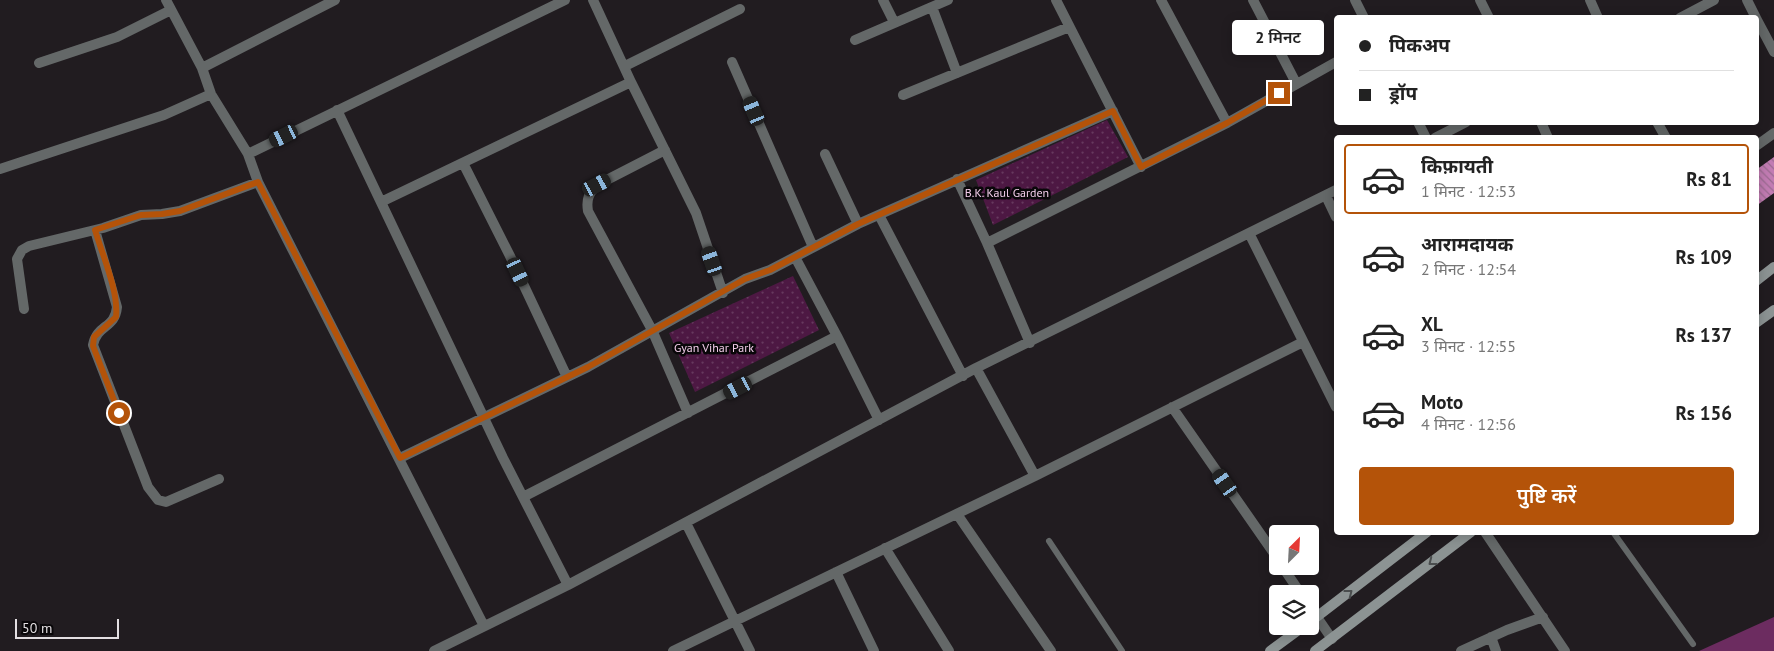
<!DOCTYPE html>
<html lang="hi">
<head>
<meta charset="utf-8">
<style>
	body { margin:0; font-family:"PT Sans","Noto Sans Devanagari",sans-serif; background:#f2f2f2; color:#222; height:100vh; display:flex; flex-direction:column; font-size:19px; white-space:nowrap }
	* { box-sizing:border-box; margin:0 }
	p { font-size:16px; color:#767676 }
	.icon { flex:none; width:28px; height:28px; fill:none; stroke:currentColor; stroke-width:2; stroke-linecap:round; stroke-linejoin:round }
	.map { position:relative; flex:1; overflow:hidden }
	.sheet { position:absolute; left:1334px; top:135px; width:425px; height:400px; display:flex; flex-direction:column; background:#fff; border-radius:5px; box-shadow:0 2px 12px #0003 }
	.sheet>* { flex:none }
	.guide { position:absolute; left:1334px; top:15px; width:425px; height:110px; border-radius:5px; box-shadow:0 2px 12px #0003; display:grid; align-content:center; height:110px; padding:0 25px; background:#fff }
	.needle { width:32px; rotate:24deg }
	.controls { position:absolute; left:1269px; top:525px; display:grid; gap:10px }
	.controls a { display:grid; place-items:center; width:50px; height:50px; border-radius:5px; background:#fff; box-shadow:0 2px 12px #0003; font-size:25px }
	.scale { position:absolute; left:15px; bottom:12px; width:104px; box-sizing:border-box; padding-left:5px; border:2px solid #e3dfe2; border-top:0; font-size:14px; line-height:18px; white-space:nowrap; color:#e3dfe2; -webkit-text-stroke:4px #090709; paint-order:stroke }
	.end { position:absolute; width:22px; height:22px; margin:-11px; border:6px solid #b45309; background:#fff; box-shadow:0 0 0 2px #fff }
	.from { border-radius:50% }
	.bubble { position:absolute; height:35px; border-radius:5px; background:#fff; box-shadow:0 2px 12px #0003; font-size:16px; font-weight:600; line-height:35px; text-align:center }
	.car { position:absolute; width:15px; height:30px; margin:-15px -8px; border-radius:6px; box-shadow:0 0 4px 1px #0007; background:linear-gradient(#222 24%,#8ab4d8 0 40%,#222 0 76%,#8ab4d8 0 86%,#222 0) }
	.guide b { display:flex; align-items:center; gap:18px; height:48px; font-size:19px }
	.guide b+b { border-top:1px solid #e0e0e0 }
	.guide i { width:12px; height:12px; background:#222 }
	ul { padding:9px 0 0; list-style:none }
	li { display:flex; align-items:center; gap:15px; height:70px; margin:0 10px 8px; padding:0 15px; border:2px solid transparent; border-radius:5px }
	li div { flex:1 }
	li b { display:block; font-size:19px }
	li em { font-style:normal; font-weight:600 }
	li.active { border-color:#b45309 }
	li>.icon { width:45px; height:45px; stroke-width:1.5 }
	.button { display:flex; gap:10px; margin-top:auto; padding:10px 25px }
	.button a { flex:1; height:58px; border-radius:5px; background:#b45309; color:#fff; font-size:20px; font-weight:600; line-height:58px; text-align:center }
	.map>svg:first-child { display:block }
	.park { fill:url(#park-dots) }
	.water { fill:#6c2c60 }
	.building { fill:url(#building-back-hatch) }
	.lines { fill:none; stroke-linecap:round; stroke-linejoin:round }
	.lane { stroke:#646868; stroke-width:6 }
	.street { stroke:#646868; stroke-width:10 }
	.secondary { stroke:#8c9393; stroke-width:10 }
	.oneway { stroke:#4a4d4e }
	.route { stroke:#b45309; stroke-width:6 }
	.labels { text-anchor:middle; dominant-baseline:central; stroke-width:5; stroke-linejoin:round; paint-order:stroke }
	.park-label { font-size:12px; fill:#f3cdea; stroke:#090709 }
</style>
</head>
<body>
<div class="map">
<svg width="1774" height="651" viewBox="0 0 1774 651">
	<defs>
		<pattern id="park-dots" width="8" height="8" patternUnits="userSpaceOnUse" patternTransform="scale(1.25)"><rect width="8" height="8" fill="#4d1843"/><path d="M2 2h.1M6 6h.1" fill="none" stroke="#66395e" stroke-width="1.8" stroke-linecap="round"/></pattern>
		<pattern id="building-back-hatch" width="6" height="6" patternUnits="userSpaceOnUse" patternTransform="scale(1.25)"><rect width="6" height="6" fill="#c27cb3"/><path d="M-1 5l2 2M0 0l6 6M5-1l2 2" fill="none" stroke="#9c6b92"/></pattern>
	</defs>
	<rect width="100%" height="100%" fill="#211c20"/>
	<path class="park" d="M1107,120L1128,157L993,225L976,180Z
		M793,276L819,330L695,392L669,333Z"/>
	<path class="water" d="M1774,617V651H1699Z"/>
	<path class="building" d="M1774,157V193L1756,206V170Z"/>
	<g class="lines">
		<path class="lane" d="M1613,532L1693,644
			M1049,541L1122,651"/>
		<path class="street" d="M166,0L202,68L211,94L248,154L258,182L484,626
			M593,0L631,82L696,213L723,293
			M883,0L894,22
			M1056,0L1141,167
			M1161,0L1227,123
			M1253,0L1296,83
			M1355,0L1364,18
			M1480,0L1489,18
			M1590,0L1598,18
			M1747,0L1756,18
			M932,7L957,73
			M1680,18L1714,0
			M1756,18L1774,52
			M855,40L948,0
			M732,62L813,247
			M39,63L117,37L171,10
			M625,66L740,9
			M202,68L335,0
			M903,95L1069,27
			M337,110L503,458L568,585
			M1418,122L1426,138
			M1541,122L1548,138
			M1657,122L1666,138
			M1435,138L1466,122
			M1756,146L1774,133
			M665,150L597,185C589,193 586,199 588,211L652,330L688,413
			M248,154L565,0
			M825,154L858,224
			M463,163L510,256L567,377
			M0,169L164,115L211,94
			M957,179L987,243L1030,343
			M1326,196L1336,217
			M381,202L631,82
			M879,215L963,376
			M95,230L117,307C115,329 97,324 93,345L148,487L158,500L166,502L219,479
			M1249,233L1336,407
			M987,243L1227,123L1336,62
			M795,257L837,336L879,420
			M24,309L17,259L22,250L29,246L103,228L141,215L162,214L180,211L258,182
			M976,368L1035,476L1303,342
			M1172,407L1278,559
			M400,458L588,367L745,279L770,270L858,224L1113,111
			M523,497L837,336
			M957,514L1051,651
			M686,523L750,651
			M1485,532L1565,651
			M885,548L949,651
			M1282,566L1301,594
			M836,572L874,651
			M1310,607L1332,639
			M1491,637L1496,651
			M434,651L568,585L976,368L1336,190
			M673,651L1035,476
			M1461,651L1507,630L1543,617"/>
		<path class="secondary" d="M1756,281L1774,267
			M1756,323L1774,310
			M1310,622L1427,532
			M1270,651L1304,626
			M1315,651L1471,532"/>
	</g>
	<defs><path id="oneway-chevron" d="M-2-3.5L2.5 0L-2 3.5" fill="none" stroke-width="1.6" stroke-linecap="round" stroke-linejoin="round" transform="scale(1.25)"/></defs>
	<g class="oneway">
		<use href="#oneway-chevron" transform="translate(1432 562) rotate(142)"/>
		<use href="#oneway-chevron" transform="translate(1349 593) rotate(-38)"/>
	</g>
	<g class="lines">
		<path class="route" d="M119,413L93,346L94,337L116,317C119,292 102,254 95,230L141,215L162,214L180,211L258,182L400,458L588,367L745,279L770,270L858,224L1113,111L1141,167L1227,123L1279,93"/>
	</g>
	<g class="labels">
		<g class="park-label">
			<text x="1007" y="192">B.K. Kaul Garden</text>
			<text x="714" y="347">Gyan Vihar Park</text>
		</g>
	</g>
</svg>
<div class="controls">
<a><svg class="needle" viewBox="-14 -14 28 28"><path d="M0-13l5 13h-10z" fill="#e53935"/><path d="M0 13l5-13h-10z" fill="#767676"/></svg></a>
<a><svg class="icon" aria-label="layers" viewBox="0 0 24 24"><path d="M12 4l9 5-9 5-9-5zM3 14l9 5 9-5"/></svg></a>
</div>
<div class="scale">50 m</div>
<i class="end from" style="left:119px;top:413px"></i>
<i class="end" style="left:1279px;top:93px"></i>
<div class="bubble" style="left:1232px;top:20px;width:92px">2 मिनट</div>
<i class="car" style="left:754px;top:111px;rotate:337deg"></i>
<i class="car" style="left:284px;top:136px;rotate:244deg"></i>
<i class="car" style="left:597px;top:185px;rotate:62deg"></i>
<i class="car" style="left:712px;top:261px;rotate:341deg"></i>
<i class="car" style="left:518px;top:272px;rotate:155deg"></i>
<i class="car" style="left:738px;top:388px;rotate:243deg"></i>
<i class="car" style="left:1225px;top:483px;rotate:325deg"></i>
<div class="guide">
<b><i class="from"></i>पिकअप</b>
<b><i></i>ड्रॉप</b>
</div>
<section class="sheet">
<ul>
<li class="active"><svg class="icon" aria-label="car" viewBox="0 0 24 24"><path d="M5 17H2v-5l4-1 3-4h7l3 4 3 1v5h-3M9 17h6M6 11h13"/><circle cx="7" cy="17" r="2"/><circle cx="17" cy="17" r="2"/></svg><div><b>किफ़ायती</b><p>1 मिनट · 12:53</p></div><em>Rs 81</em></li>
<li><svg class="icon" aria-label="car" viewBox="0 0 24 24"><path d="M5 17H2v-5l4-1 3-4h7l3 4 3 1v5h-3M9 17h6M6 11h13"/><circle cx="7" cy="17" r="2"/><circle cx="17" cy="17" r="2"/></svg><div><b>आरामदायक</b><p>2 मिनट · 12:54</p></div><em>Rs 109</em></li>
<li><svg class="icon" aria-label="car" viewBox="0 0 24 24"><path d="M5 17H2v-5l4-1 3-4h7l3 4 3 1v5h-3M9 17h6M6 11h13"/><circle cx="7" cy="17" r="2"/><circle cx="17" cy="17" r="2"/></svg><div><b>XL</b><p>3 मिनट · 12:55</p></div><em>Rs 137</em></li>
<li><svg class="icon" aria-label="car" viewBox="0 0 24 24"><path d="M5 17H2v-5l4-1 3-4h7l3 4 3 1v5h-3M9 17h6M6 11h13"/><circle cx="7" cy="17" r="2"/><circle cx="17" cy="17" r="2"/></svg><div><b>Moto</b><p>4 मिनट · 12:56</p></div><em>Rs 156</em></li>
</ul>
<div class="button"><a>पुष्टि करें</a></div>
</section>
</div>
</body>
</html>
